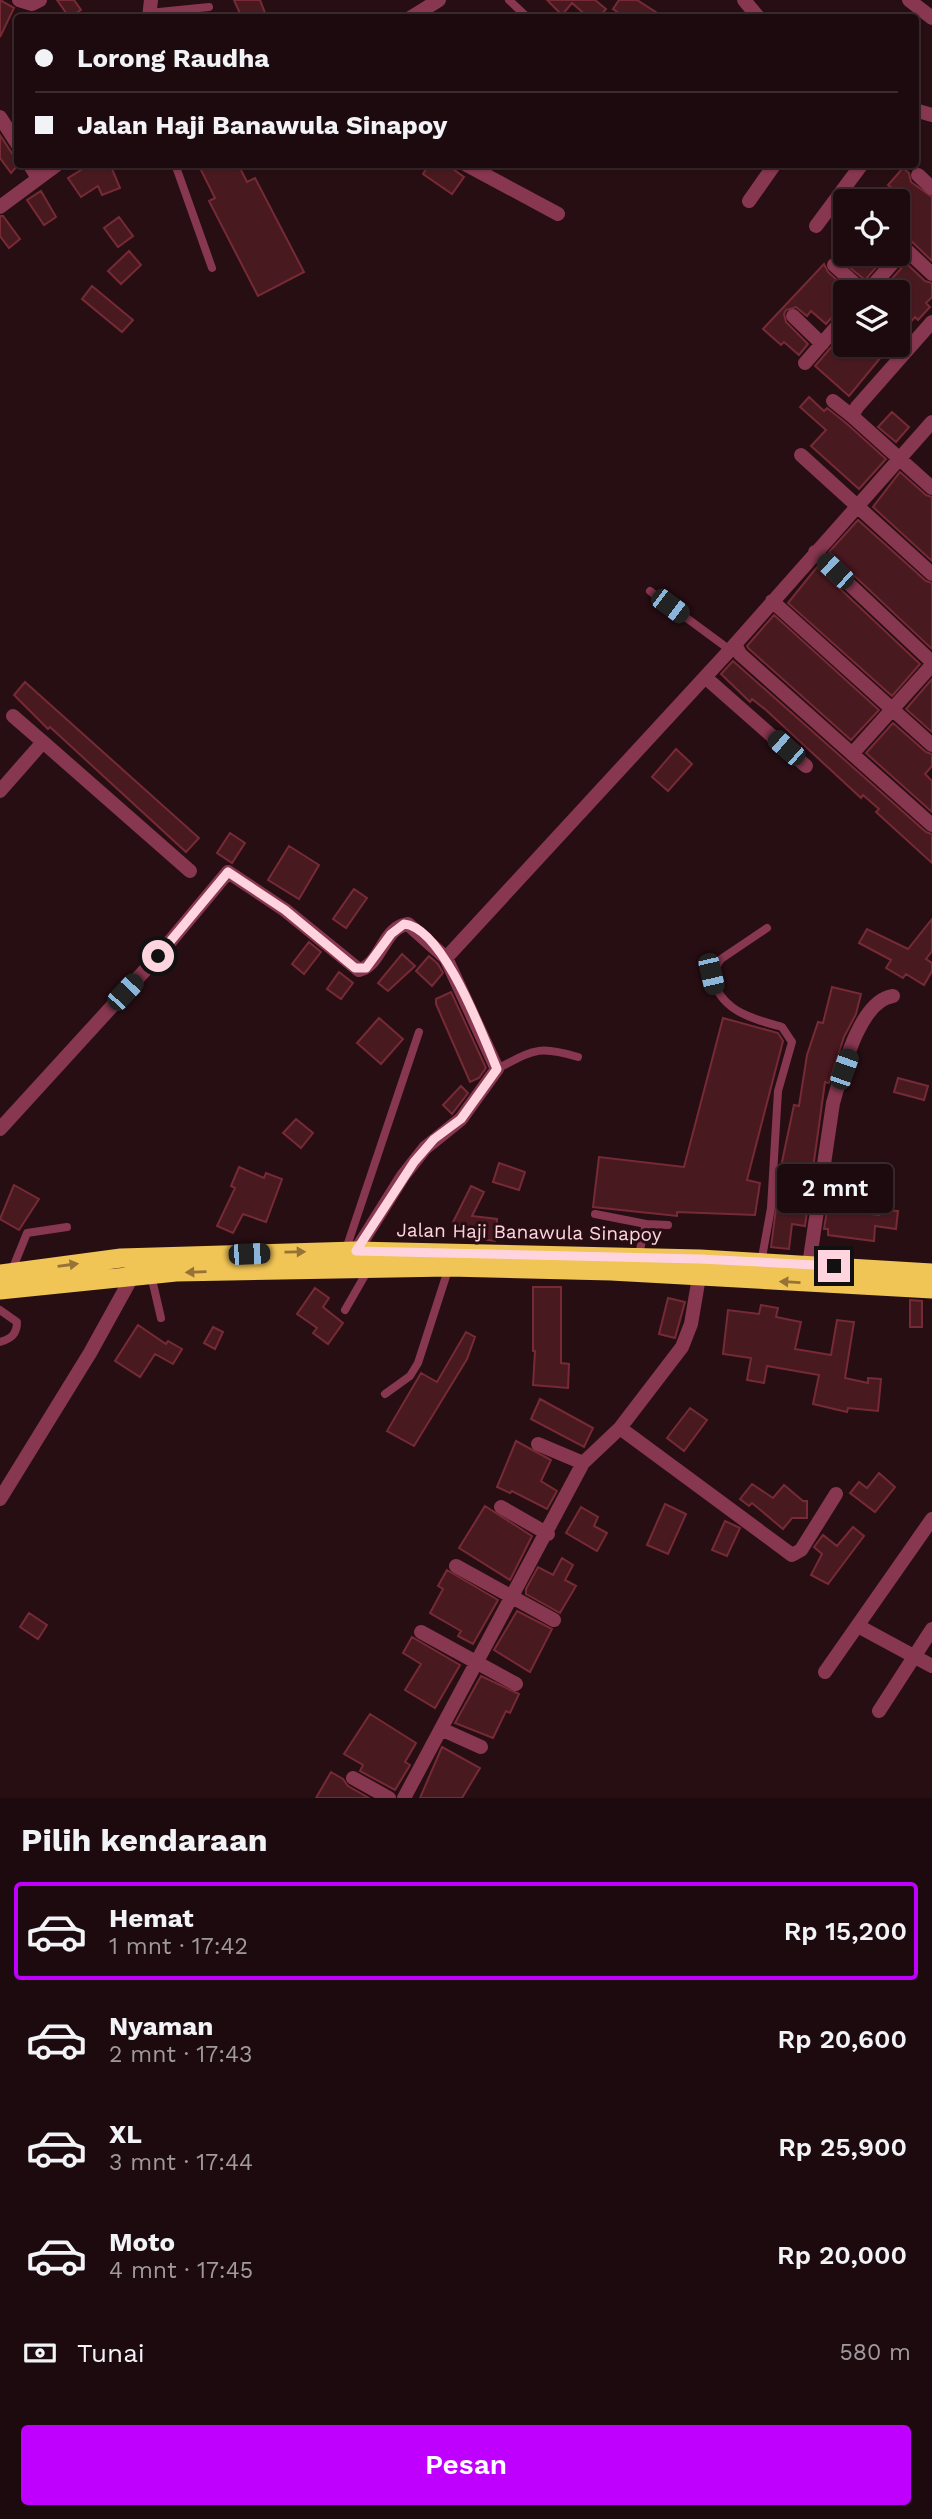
<!DOCTYPE html>
<html lang="id">
<head>
<meta charset="utf-8">
<style>
	body { margin:0; font-family:"Work Sans",sans-serif; background:#251317; color:#f1f3f6; height:100vh; display:flex; flex-direction:column; font-size:26px; white-space:nowrap }
	* { box-sizing:border-box; margin:0 }
	p { font-size:23px; color:#a09a9e }
	.icon { flex:none; width:38px; height:38px; fill:none; stroke:currentColor; stroke-width:2; stroke-linecap:round; stroke-linejoin:round }
	.map { position:relative; height:1798px; overflow:hidden }
	.side { display:flex; flex-direction:column; background:#1d0a0e; flex:1 }
	.side>* { flex:none }
	.banner { position:absolute; left:14px; top:14px; width:905px; height:154px; border-radius:7px; box-shadow:0 2px 5px #0004,0 0 0 2px #3b2b2e; display:grid; align-content:center; height:154px; padding:0 21px; background:#1d0a0e }
	.tools { position:absolute; left:833px; top:189px; display:grid; gap:14px }
	.tools a { display:grid; place-items:center; width:77px; height:77px; border-radius:7px; background:#1d0a0e; box-shadow:0 2px 5px #0004,0 0 0 2px #3b2b2e; font-size:35px }
	.end { position:absolute; width:32px; height:32px; margin:-16px; border:9px solid #ffd4de; background:#111; box-shadow:0 0 0 4px #111 }
	.from { border-radius:50% }
	.bubble { position:absolute; height:49px; border-radius:7px; background:#1d0a0e; box-shadow:0 2px 5px #0004,0 0 0 2px #3b2b2e; font-size:23px; font-weight:600; line-height:49px; text-align:center }
	.car { position:absolute; width:21px; height:42px; margin:-21px -10px; border-radius:9px; box-shadow:0 0 5px 2px #0007; background:linear-gradient(#222 24%,#8ab4d8 0 40%,#222 0 76%,#8ab4d8 0 86%,#222 0) }
	.banner b { display:flex; align-items:center; gap:24px; height:66px; font-size:26px }
	.banner b+b { border-top:2px solid #3b2b2e }
	.banner i { width:18px; height:18px; background:#f1f3f6 }
	ul { padding:0; list-style:none }
	li { display:flex; align-items:center; gap:21px; height:98px; margin:0 14px 10px; padding:0 7px; border:4px solid transparent; border-radius:7px }
	li div { flex:1 }
	li b { display:block; font-size:26px }
	li em { font-style:normal; font-weight:600 }
	li.current { border-color:#c000ff }
	li>.icon { width:63px; height:63px; stroke-width:1.5 }
	h2 { padding:0 21px; font-size:32px; line-height:84px }
	.pay { display:flex; align-items:center; gap:18px; height:77px; padding:0 21px; font-size:26px }
	.pay p { margin-inline-start:auto }
	.action { display:flex; gap:14px; margin-top:auto; padding:14px 21px }
	.action a { flex:1; height:80px; border-radius:7px; background:#c000ff; color:#fff; font-size:28px; font-weight:600; line-height:80px; text-align:center }
	.map>svg:first-child { display:block }
	.building { fill:#491920; stroke:#762a36; stroke-width:2 }
	.lines { fill:none; stroke-linecap:round; stroke-linejoin:round }
	.service { stroke:#883750; stroke-width:8 }
	.minor { stroke:#883750; stroke-width:14 }
	.trunk { stroke:#f0c455; stroke-width:19 }
	.oneway { fill:#967237 }
	.route { stroke:#ffd4de; stroke-width:9 }
	.labels { text-anchor:middle; dominant-baseline:central; stroke-width:6; stroke-linejoin:round; paint-order:stroke }
	.street-label { font-size:19px; fill:#ffd4de; stroke:#270e13 }
</style>
</head>
<body>
<div class="map">
<svg width="932" height="1798" viewBox="0 0 932 1798">
	<rect width="100%" height="100%" fill="#270e13"/>
	<path class="building" d="M0,0L14,8L0,37Z
		M57,0H74L81,10L69,17Z
		M234,0H260L267,18H242Z
		M547,0H595L606,9L598,18H589L572,3L562,15Z
		M619,0H637L665,18H626L613,9Z
		M0,135L19,164L11,173L0,158Z
		M91,164H110L120,188L102,195L98,186L81,197L68,178Z
		M198,164H238L247,182L255,178L304,272L258,296L209,201L215,198Z
		M429,164H446L464,177L452,194L423,174Z
		M903,168L909,173L911,182L932,197V261L905,235L898,233V201H887L896,191L888,185Z
		M41,191L56,217L44,225L27,200Z
		M0,216H3L20,239L9,248L0,236Z
		M119,217L133,236L118,247L104,228Z
		M845,245V254H888L865,280L836,256Z
		M129,251L141,265L121,284L108,271Z
		M906,263L925,281L932,283V297L926,303L930,307L918,320L915,317L898,337V313L903,307L898,303V292H880Z
		M824,264L828,272L850,292H845V308L838,310L826,324L811,311L807,316L796,307L786,310L784,314L786,322L808,344L799,355L784,342L781,345L763,329Z
		M92,286L133,320L122,332L82,299Z
		M845,331V345H891L849,396L815,366Z
		M809,397L824,411L827,408L846,423L886,459L859,489L811,446L826,430L800,407Z
		M892,412L909,427L896,442L878,427Z
		M900,472L926,495L932,497V561L873,507Z
		M858,520L926,581L932,583V649L829,552Z
		M817,567L920,664L892,696L788,603Z
		M774,615L879,710L851,740L748,648L747,646Z
		M733,661L926,832L932,834V863L876,812L879,809L863,795L861,798L766,710L752,699L750,702L721,674Z
		M932,679V732L906,709Z
		M25,682L199,838L186,852L50,727L48,729L14,695Z
		M893,723L926,752L932,754V766L925,774L932,781V812L866,753Z
		M676,749L692,764L668,791L652,777Z
		M230,833L245,843L232,863L217,853Z
		M289,846L319,865L299,899L268,880Z
		M354,889L367,898L346,928L333,919Z
		M932,919V951L926,959L932,963V971L924,985L906,974L903,978L886,968L891,960L859,943L867,929L908,949Z
		M309,942L321,952L304,974L292,964Z
		M402,954L415,966L388,991L378,983Z
		M429,956L438,964L443,973L432,986L416,971Z
		M339,972L353,983L341,999L327,989Z
		M832,987L861,994L856,1014L844,1037L829,1083L825,1082L805,1226L792,1224L789,1249L771,1247L782,1162L794,1105L799,1106L807,1055L818,1022L823,1023Z
		M451,992L486,1068L479,1078L470,1082L436,1004V999Z
		M379,1018L403,1039L381,1064L357,1043Z
		M723,1018L778,1033L783,1041L747,1180L760,1183L755,1215L677,1212V1216L593,1207L599,1157L684,1167Z
		M898,1078L928,1086L924,1100L894,1092Z
		M461,1086L468,1093L452,1114L443,1105Z
		M296,1119L313,1133L301,1148L283,1133Z
		M499,1163L525,1172L519,1190L493,1182Z
		M239,1167L264,1178L266,1173L282,1179L266,1222L243,1214L233,1233L217,1226L235,1188L231,1186Z
		M14,1185L39,1199L19,1230L0,1219Z
		M471,1186L484,1192L472,1216L497,1219L495,1241L479,1239L480,1236L453,1222Z
		M827,1210L879,1215V1210L898,1211L896,1229L875,1226L874,1241L828,1235V1229H824Z
		M533,1287H561V1363L569,1364L568,1388L533,1385L535,1351H533Z
		M315,1288L329,1298L323,1307L343,1323L328,1344L313,1333L317,1328L297,1314Z
		M668,1298L685,1302L675,1338L659,1334Z
		M910,1300L922,1301V1327H910Z
		M761,1305L778,1308L776,1317L801,1322L795,1349L831,1355L837,1320L854,1322L845,1378L868,1383V1378L881,1379L878,1411L848,1408L847,1412L813,1404L819,1375L767,1366L764,1383L747,1380L751,1358L723,1354L728,1310L759,1314Z
		M138,1325L166,1344L168,1341L182,1349L173,1364L155,1354L140,1377L115,1361Z
		M213,1327L223,1332L215,1349L204,1343Z
		M466,1332L475,1337L467,1359L414,1446L387,1431L421,1373L437,1382Z
		M540,1399L593,1428L584,1447L531,1419Z
		M690,1408L707,1420L684,1451L667,1438Z
		M516,1441L551,1460L541,1481L557,1491L547,1509L512,1491L510,1493L497,1487Z
		M879,1473L895,1487L875,1512L850,1493L859,1482L867,1488Z
		M752,1484L773,1498L784,1485L803,1501H807V1518H792L783,1529L752,1503L749,1506L740,1499Z
		M665,1504L686,1514L668,1554L647,1545Z
		M485,1506L532,1536L510,1580L459,1548Z
		M581,1507L598,1517L594,1526L607,1533L597,1551L566,1533Z
		M725,1521L740,1528L727,1556L712,1550Z
		M853,1527L864,1536L828,1584L811,1575L822,1554L814,1547L823,1535L837,1546Z
		M562,1558L573,1565L565,1580L576,1586L560,1613L526,1594V1589L538,1567L553,1575Z
		M447,1570L498,1600L473,1644L458,1636L461,1631L430,1613L443,1589L438,1586Z
		M517,1611L552,1629L530,1672L494,1650Z
		M29,1613L47,1625L38,1639L20,1627Z
		M412,1637L460,1665L435,1708L405,1690L421,1664L403,1653Z
		M481,1676L519,1694L510,1713L506,1711L493,1738L455,1723Z
		M370,1714L416,1743L405,1762L410,1765L395,1790L360,1771L363,1765L344,1754Z
		M442,1747L480,1768L462,1798H420Z
		M331,1772L343,1779L348,1786L369,1798H316Z"/>
	<g class="lines">
		<path class="service" d="M509,0L528,18
			M149,13L209,7
			M175,164L212,268
			M650,591L730,650
			M497,1069C534,1050 537,1045 578,1057
			M595,1214L646,1224L668,1225
			M345,1252L419,1032
			M638,1258L646,1224
			M761,1263L771,1208L778,1091L792,1042L782,1027C750,1018 720,1011 711,974L721,959L767,928
			M12,1270L27,1233L67,1227
			M151,1275L161,1318
			M0,1310L17,1322C17,1334 11,1339 0,1342
			M345,1310L368,1270
			M385,1394L410,1376L418,1363L449,1267"/>
		<path class="minor" d="M19,0L32,4L40,0
			M744,0L759,18
			M909,0L932,18
			M149,18L151,0
			M410,18L439,0
			M915,110L932,115
			M0,117L18,145
			M29,164L38,178
			M465,164L558,214
			M918,175L932,188
			M749,201L775,164
			M0,207L58,164
			M816,226L862,164
			M898,242L932,274
			M834,265L864,292
			M867,292L905,249
			M793,316L822,344
			M932,322L857,407L852,416L932,488
			M805,363L845,317
			M833,401L852,416
			M801,455L932,574
			M815,552L932,662
			M772,601L932,745
			M735,644L740,654L932,825
			M705,677L806,766
			M13,716L43,742
			M852,754L932,665
			M0,791L43,742L190,871
			M446,958L730,650L932,422
			M0,1129L158,956L228,872L285,910L359,970C382,964 383,927 408,924L446,958L497,1069L461,1119L425,1148L403,1176L356,1251
			M809,1265L833,1103C841,1076 859,1000 893,996
			M620,1428L792,1555L801,1550L836,1494
			M538,1444L583,1463
			M0,1499L90,1353L132,1277
			M501,1507L548,1534
			M456,1566L554,1620
			M858,1626L932,1666
			M421,1632L516,1684
			M825,1672L932,1519
			M879,1711L932,1629
			M441,1729L481,1747
			M353,1778L389,1798
			M404,1798L583,1463L620,1428L682,1347L691,1324L699,1277"/>
		<path class="trunk" d="M0,1274L121,1258L356,1251L700,1259L932,1273
			M0,1290L176,1272L449,1267L611,1271L932,1289"/>
	</g>
	<defs><path id="oneway-solid" d="M-6-.8H1V-3.2L6.5 0L1 3.2V.8H-6Z" transform="scale(1.75)"/></defs>
	<g class="oneway">
		<use href="#oneway-solid" transform="translate(295 1252) rotate(-1)"/>
		<use href="#oneway-solid" transform="translate(68 1265) rotate(-8)"/>
		<use href="#oneway-solid" transform="translate(196 1272) rotate(178)"/>
		<use href="#oneway-solid" transform="translate(790 1282) rotate(-177)"/>
	</g>
	<g class="lines">
		<path class="route" d="M158,956L228,872L285,910L355,968H366L391,934L404,924C443,927 483,1036 497,1069L461,1119L434,1139L414,1162L356,1251L700,1259L834,1266"/>
	</g>
	<g class="labels">
		<g class="street-label">
			<text transform="translate(529 1232) rotate(1)">Jalan Haji Banawula Sinapoy</text>
		</g>
	</g>
</svg>
<div class="tools">
<a><svg class="icon" aria-label="locate" viewBox="0 0 24 24"><circle cx="12" cy="12" r="6"/><path d="M12 2v4M12 18v4M2 12h4M18 12h4"/></svg></a>
<a><svg class="icon" aria-label="layers" viewBox="0 0 24 24"><path d="M12 4l9 5-9 5-9-5zM3 14l9 5 9-5"/></svg></a>
</div>
<i class="end from" style="left:158px;top:956px"></i>
<i class="end" style="left:834px;top:1266px"></i>
<div class="bubble" style="left:777px;top:1164px;width:116px">2 mnt</div>
<i class="car" style="left:835px;top:571px;rotate:313deg"></i>
<i class="car" style="left:670px;top:606px;rotate:127deg"></i>
<i class="car" style="left:786px;top:748px;rotate:311deg"></i>
<i class="car" style="left:711px;top:974px;rotate:167deg"></i>
<i class="car" style="left:125px;top:992px;rotate:43deg"></i>
<i class="car" style="left:844px;top:1069px;rotate:19deg"></i>
<i class="car" style="left:249px;top:1254px;rotate:88deg"></i>
<div class="banner">
<b><i class="from"></i>Lorong Raudha</b>
<b><i></i>Jalan Haji Banawula Sinapoy</b>
</div>
</div>
<section class="side">
<h2>Pilih kendaraan</h2>
<ul>
<li class="current"><svg class="icon" aria-label="car" viewBox="0 0 24 24"><path d="M5 17H2v-5l4-1 3-4h7l3 4 3 1v5h-3M9 17h6M6 11h13"/><circle cx="7" cy="17" r="2"/><circle cx="17" cy="17" r="2"/></svg><div><b>Hemat</b><p>1 mnt · 17:42</p></div><em>Rp 15,200</em></li>
<li><svg class="icon" aria-label="car" viewBox="0 0 24 24"><path d="M5 17H2v-5l4-1 3-4h7l3 4 3 1v5h-3M9 17h6M6 11h13"/><circle cx="7" cy="17" r="2"/><circle cx="17" cy="17" r="2"/></svg><div><b>Nyaman</b><p>2 mnt · 17:43</p></div><em>Rp 20,600</em></li>
<li><svg class="icon" aria-label="car" viewBox="0 0 24 24"><path d="M5 17H2v-5l4-1 3-4h7l3 4 3 1v5h-3M9 17h6M6 11h13"/><circle cx="7" cy="17" r="2"/><circle cx="17" cy="17" r="2"/></svg><div><b>XL</b><p>3 mnt · 17:44</p></div><em>Rp 25,900</em></li>
<li><svg class="icon" aria-label="car" viewBox="0 0 24 24"><path d="M5 17H2v-5l4-1 3-4h7l3 4 3 1v5h-3M9 17h6M6 11h13"/><circle cx="7" cy="17" r="2"/><circle cx="17" cy="17" r="2"/></svg><div><b>Moto</b><p>4 mnt · 17:45</p></div><em>Rp 20,000</em></li>
</ul>
<div class="pay"><svg class="icon" aria-label="cash" viewBox="0 0 24 24"><path d="M3 7h18v10H3z"/><circle cx="12" cy="12" r="2"/></svg>Tunai<p>580 m</p></div>
<div class="action"><a>Pesan</a></div>
</section>
</body>
</html>
